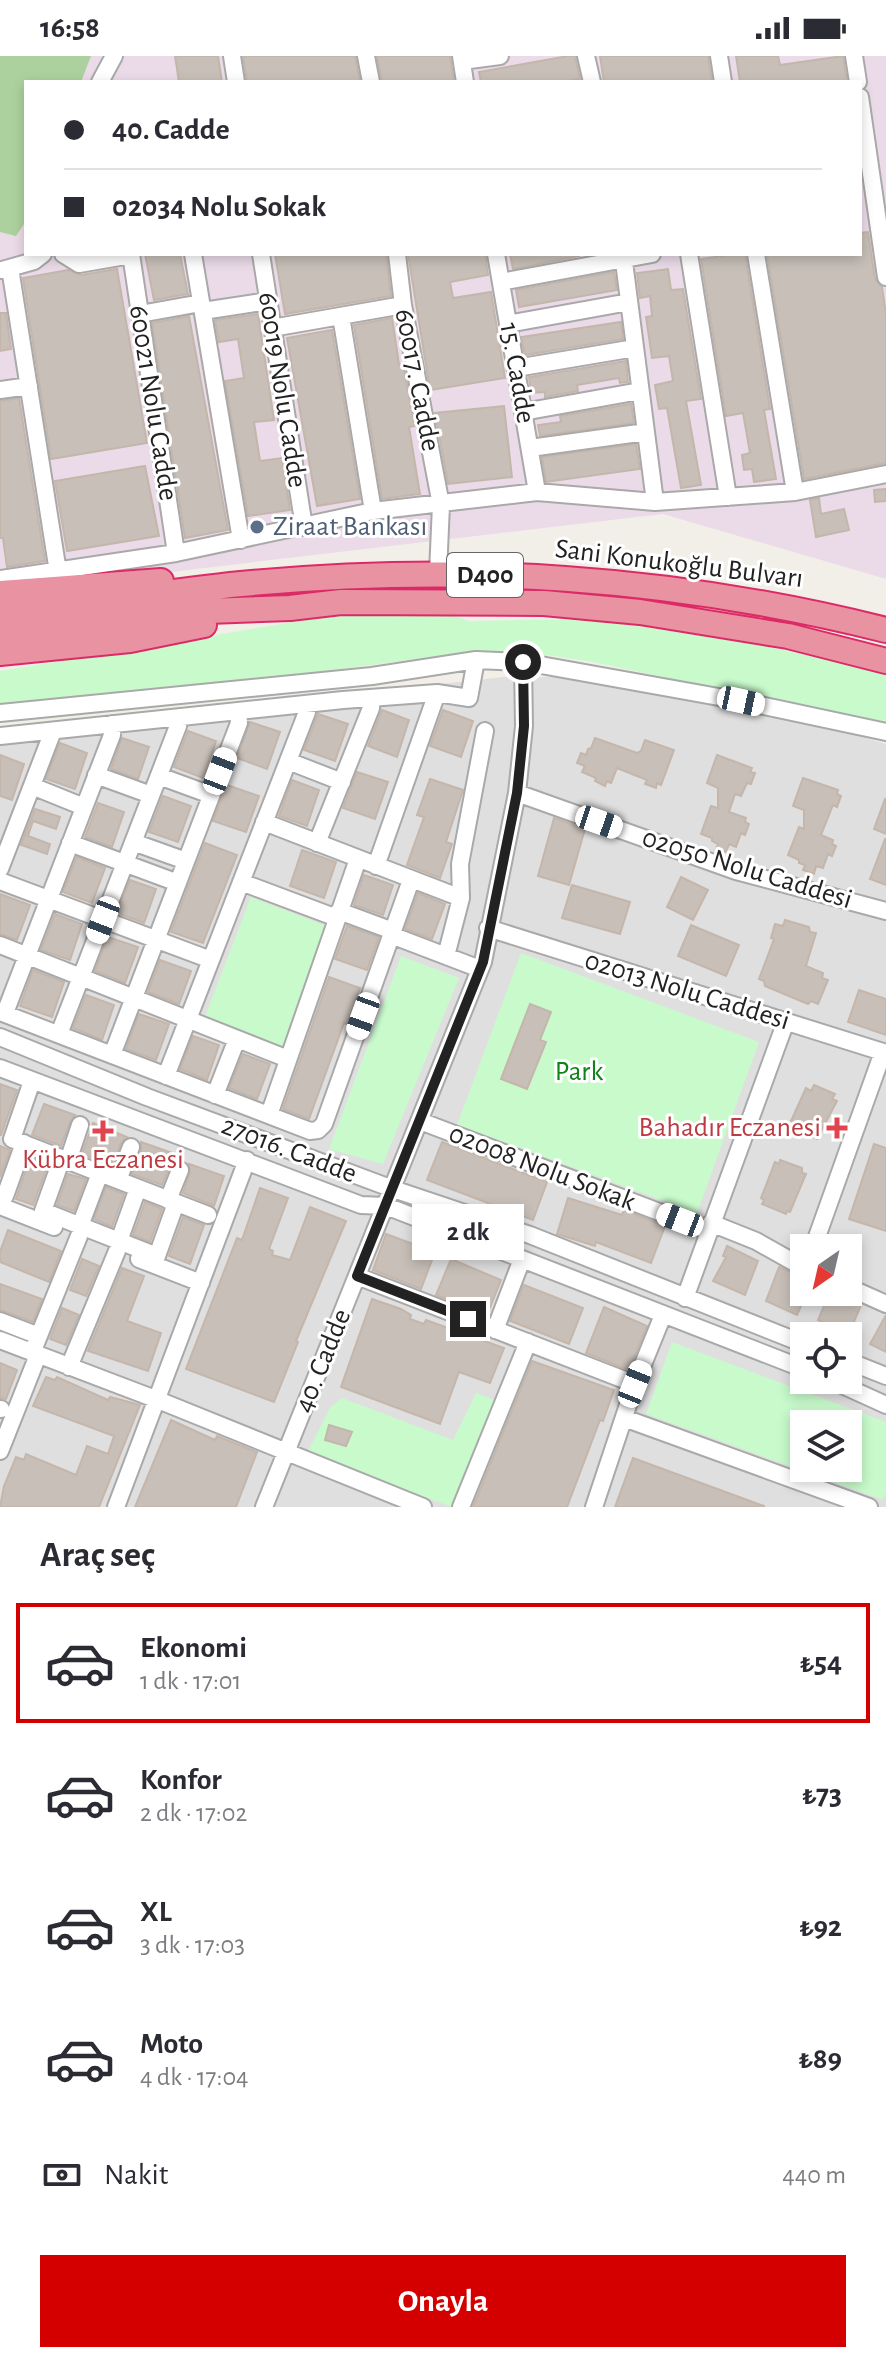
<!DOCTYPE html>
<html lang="tr">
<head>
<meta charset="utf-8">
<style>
	body { margin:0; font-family:"Alegreya Sans",sans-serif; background:#f7f7f7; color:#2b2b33; height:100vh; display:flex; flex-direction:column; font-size:30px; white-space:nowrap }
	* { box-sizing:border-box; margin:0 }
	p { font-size:26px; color:#7c7c81 }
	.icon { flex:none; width:44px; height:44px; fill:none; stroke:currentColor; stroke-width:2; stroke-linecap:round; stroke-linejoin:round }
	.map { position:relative; height:1451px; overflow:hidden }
	.drawer { display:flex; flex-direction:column; background:#fff; flex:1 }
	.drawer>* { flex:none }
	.top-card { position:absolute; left:24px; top:24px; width:838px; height:176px; border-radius:0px; box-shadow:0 4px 12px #0003; display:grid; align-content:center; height:176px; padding:0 40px; background:#fff }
	.needle { width:52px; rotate:214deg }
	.buttons { position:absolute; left:790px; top:1178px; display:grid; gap:16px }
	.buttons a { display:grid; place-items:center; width:72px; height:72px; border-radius:0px; background:#fff; box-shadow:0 4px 12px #0003; font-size:40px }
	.end { position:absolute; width:36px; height:36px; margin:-18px; border:10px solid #222; background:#fff; box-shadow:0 0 0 4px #fff }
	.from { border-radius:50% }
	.bubble { position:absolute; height:56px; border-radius:0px; background:#fff; box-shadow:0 4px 12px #0003; font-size:26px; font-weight:700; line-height:56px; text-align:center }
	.car { position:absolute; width:24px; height:48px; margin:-24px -12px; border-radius:10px; box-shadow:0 0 6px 2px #0007; background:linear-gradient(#fff 24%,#345 0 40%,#fff 0 76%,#345 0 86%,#fff 0) }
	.top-card b { display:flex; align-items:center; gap:28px; height:76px; font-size:30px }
	.top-card b+b { border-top:2px solid #e1e1e2 }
	.top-card i { width:20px; height:20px; background:#2b2b33 }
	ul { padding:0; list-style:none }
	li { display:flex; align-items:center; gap:24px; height:120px; margin:0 16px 12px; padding:0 24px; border:4px solid transparent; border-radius:0px }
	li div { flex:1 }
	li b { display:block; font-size:30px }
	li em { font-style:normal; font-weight:700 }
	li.on { border-color:#d40000 }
	li>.icon { width:72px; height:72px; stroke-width:1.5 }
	h2 { padding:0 40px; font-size:36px; line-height:96px }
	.pay { display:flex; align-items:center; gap:20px; height:88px; padding:0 40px; font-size:30px }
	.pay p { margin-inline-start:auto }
	.primary-button { display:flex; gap:16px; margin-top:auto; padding:16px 40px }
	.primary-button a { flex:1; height:92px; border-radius:0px; background:#d40000; color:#fff; font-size:32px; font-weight:700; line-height:92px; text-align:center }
	.status { display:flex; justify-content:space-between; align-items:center; height:56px; padding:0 40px; background:#fff; direction:ltr }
	.status svg { height:22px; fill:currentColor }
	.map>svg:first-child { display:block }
	.residential { fill:#e0dfdf; fill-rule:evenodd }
	.industrial { fill:#ebdbe8; fill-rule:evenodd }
	.forest { fill:#add19e }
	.park { fill:#c8facc; fill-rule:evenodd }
	.building { fill:#c7bfb8; stroke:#c4b6ab; stroke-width:2 }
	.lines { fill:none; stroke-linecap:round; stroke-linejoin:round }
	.minor-casing { stroke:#a9a9a9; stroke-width:20 }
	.highway-casing { stroke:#dc2a67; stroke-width:28 }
	.minor { stroke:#fff; stroke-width:16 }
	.highway { stroke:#e892a2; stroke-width:24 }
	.route { stroke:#222; stroke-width:10 }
	.service-dot { fill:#5c6f8a; stroke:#fff; stroke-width:3 }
	.health-dot { fill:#e0444e; stroke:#fff; stroke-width:3 }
	.labels { text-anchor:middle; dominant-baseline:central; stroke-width:6; stroke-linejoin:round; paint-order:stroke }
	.shield { fill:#fff; stroke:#646464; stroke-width:2 }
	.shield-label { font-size:26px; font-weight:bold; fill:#222 }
	.street-label { font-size:28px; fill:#222; stroke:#fff }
	.service-label { font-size:28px; fill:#4e5e75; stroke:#fff; text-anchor:start }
	.park-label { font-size:28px; fill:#0c8416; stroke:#fff }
	.health-label { font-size:28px; fill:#be3a42; stroke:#fff; text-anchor:end }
</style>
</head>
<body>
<div class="status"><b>16:58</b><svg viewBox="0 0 49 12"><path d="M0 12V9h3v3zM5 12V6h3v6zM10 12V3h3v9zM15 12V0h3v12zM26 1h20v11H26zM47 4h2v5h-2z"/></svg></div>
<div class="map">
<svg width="886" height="1451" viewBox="0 0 886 1451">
	<rect width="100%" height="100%" fill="#f2efe9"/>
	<path class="residential" d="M503,621H566L721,639L886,688V1451H0V671L212,653ZM804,1192H848V1236H804ZM804,1280H848V1324H804ZM804,1368H848V1412H804Z"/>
	<path class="industrial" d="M0,0H886V523L663,458L0,536ZM26,26H860V198H26Z"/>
	<path class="forest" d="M0,0H91L81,26H26V165L16,180L0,176Z"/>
	<path class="park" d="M359,555H442L469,565L592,563L760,589L886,617V669L593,606L513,594L461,597L251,625L122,638L0,648V615Z
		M251,841L329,871L282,993L204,963Z
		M521,897L759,986L697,1157L457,1069Z
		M401,900L459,922L383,1108L329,1093Z
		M672,1286L886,1366V1436L883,1444L646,1358ZM848,1368V1412H804V1368Z
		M476,1337L500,1346L460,1442L452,1451L307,1397L330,1352L342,1342L453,1384Z"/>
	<path class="building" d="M175,0H218L222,26H179Z
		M243,0H355L360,26H247Z
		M377,0H450L454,26H382Z
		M568,0H575L580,23L562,26H481L479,16Z
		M600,0H708L712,26H604Z
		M736,0H778L780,9L843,0L847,26H740Z
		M868,176L875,223L882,231L886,258V407L804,423L767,198H860V177Z
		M145,198H180L188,238L154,244Z
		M275,198H386L391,240L285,258Z
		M408,198H485L488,219L450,226L453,242L491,236L505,322L430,334Z
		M510,198H579V200L513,213Z
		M735,198H745L770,353L764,354L776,423L754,426L752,413L744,414L742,399L750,397L743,357L726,360L701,203Z
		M117,213L147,387L51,403L23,222L68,214L81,219Z
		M668,213L671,234L683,233L701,343L686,345L701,429L681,432L667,352L659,353L655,329L673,325L669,300L652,302L646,261L652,260L650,240L640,242L637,217Z
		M614,216L617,234L519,251L516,234Z
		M0,257H6L11,293L0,295Z
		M258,258L274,364L254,366L260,405L282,402L290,454L248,460L225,325L244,322L238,283L219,286L215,264Z
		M189,260L228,474L185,482L152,267Z
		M392,262L399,308H403L415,370L409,371L420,438L382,443L354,269Z
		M621,266L623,283L525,299L521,281Z
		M332,274L360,443L317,450L287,282Z
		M626,305L628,326L620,327L619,322L577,329L578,335L545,341V336L531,337L529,321Z
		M19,342L45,505L7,511L3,482H0V345Z
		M631,348L634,367L540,380L538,369L561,366L560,360Z
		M504,350L512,421L448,428L435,357Z
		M636,388L640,413L546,426L542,401Z
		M145,410L159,480L67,495L55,425Z
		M886,433V445L875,446L874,434Z
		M819,442L821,458L844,453L849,474L816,481L810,444Z
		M382,654L409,664L397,701L368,690Z
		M443,654L473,665L461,701L430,690Z
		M318,658L348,668L335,705L304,694Z
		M250,666L280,676L267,713L237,702Z
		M188,675L216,685L203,722L174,711Z
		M122,682L149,691L138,723L111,713Z
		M595,682L637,697L641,695L645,684L674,694L661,729L657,727L656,732L645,728L647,724L617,712L611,727L607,725L605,730L595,725L596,722L582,716L585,710L577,707L581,697L586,699L588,693L591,692Z
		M60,687L87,697L75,733L46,723Z
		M0,699L24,708L12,744L0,740Z
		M717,699L752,712L750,716L755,717L751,728L747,727L741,740L735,738L729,756L746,762L745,766L749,768L745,779L741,777L736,791L729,788L726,796L716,793L718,788L712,785V782L701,778L711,750L718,752V732L707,727Z
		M357,716L388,726L375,763L343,752Z
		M803,722L838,734L837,738L841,740L837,751L833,749L821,779L833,784L832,788L836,790L832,800L828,798L823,812L816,810L814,818L803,814L805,809L799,807V804L788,799L799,771L804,773V754L793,750Z
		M430,723L463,734L446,786L452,788L440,822L407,809L424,761L417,759Z
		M292,724L319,734L307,770L279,760Z
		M227,729L259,740L246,776L213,765Z
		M163,740L191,750L178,786L149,776Z
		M885,743L886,744V778L874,773Z
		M98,747L124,756L112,791L85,781Z
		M35,753L60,761L56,773L33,765L28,780L50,788L47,798L21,789Z
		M554,762L585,773L569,829L538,820Z
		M885,783H886V829L870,823Z
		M205,787L237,799L203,887L171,876Z
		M302,794L336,806L324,842L290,830Z
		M77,801L105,812L92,847L63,836Z
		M364,819L393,829L383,859L354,849Z
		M681,821L708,834L693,864L667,851Z
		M130,824L156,833L144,867L117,857Z
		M572,829L630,846L620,878L562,862Z
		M418,837L445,848L432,883L405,873Z
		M0,838L30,849L17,884L0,878Z
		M55,858L82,868L70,904L41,894Z
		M785,864L809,871L810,876L816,877L806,910L823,917L822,922L828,924L818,948L811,945L808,948L765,930L764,925L759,923L774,883L771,882L775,868L783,870Z
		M691,869L739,889L726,920L678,900Z
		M347,870L379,881L367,914L335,903Z
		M108,881L138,891L125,927L95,915Z
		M160,904L191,915L179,948L148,936Z
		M33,914L64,926L52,961L20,950Z
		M329,921L360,932L347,968L344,967L309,1063L283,1053Z
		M859,934L886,943V979L848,966Z
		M86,939L114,949L102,984L73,972Z
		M530,948L551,956L540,984L546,986L527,1033L501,1023Z
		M139,958L169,968L156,1004L126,993Z
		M193,980L219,989L207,1024L180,1013Z
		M243,998L270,1008L257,1043L229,1032Z
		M0,1028L17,1034L1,1079H0Z
		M814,1029L835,1038L832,1043L837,1045L817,1083L793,1072L796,1067L791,1065L806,1032L811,1035Z
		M44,1048L75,1059L70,1066L61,1090L32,1079Z
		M93,1067L127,1081L121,1087L112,1110L82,1098Z
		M141,1086L175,1098L174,1103L176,1104L170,1110L162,1129L132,1118L141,1095Z
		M442,1086L547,1126L533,1164L427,1124Z
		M874,1088L886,1092V1175L849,1163Z
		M0,1090L10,1094L0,1121Z
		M30,1102L48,1109L33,1149L16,1143Z
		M780,1104L802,1112V1117L806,1118L790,1156L787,1155L786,1158L762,1148L764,1144L761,1142L775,1106L779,1108Z
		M189,1108L224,1120L214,1150L183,1137L190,1117Z
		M68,1118L86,1123L74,1155L57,1149Z
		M106,1131L124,1138L112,1171L94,1163Z
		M260,1132L288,1142L269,1193L273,1195L272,1199L290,1204L310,1151L346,1165L296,1285L298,1286L274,1346L186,1313L237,1182L242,1184Z
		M568,1142L622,1159L624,1154L665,1170L651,1207L596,1186L595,1190L557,1178Z
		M145,1146L162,1153L150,1186L133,1179Z
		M183,1161L204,1169L190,1208L169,1200Z
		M8,1174L61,1195L49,1226L0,1206V1196Z
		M386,1178L435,1196L421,1233L373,1214Z
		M727,1190L758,1205L745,1239L713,1225L726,1201L723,1200Z
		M82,1203L99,1210L86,1240L70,1234Z
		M451,1203L501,1224L487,1259L436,1239Z
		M779,1211L804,1223V1235L799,1246L802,1248L797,1259L766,1245Z
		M122,1212L144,1220L127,1265L161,1277L148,1315L88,1295Z
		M0,1228L42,1243L33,1266L0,1254Z
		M524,1229L583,1252L569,1288L510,1265Z
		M830,1236H838L861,1249L849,1278L818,1264Z
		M372,1243L401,1253L411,1259L410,1263L424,1268L426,1264L504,1292L490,1327L459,1316L440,1368L341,1331Z
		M604,1251L647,1270L629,1314L586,1297Z
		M62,1252L79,1259L66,1289L50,1283Z
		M886,1259V1296L870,1288Z
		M532,1305L614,1334L603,1365L600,1364L567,1451H473Z
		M0,1307L17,1314L6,1343L0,1342Z
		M46,1321L55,1324L57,1321L108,1344L110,1341L140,1349L99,1451H0L4,1430L16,1401L24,1404L26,1398L76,1419L87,1390L108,1398L114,1380L33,1350Z
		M171,1364L215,1384L217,1380L257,1396L236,1451H135Z
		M329,1369L352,1376L346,1390L325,1384Z
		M633,1402L764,1450V1451H615Z"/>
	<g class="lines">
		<defs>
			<path id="minor" d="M232,0L236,26
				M366,0L371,26
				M461,0L465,26
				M586,0L592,26
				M719,0L723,26
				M854,0L858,26
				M462,5L500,0
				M100,26L114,0
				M860,41L886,221
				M63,198L79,208L131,199
				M131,198L176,497
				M193,198L241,484
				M261,198L304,471
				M397,198L403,249L441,449L438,517
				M496,198L537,436
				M623,198L655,446
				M689,198L728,441
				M756,198L795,436
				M10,212L58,516
				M2,214L34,205L43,198
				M501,226L652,198
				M203,255L268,245
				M140,258L201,247
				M341,260L373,455
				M508,268L629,246
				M272,272L403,249
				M516,312L635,292
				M0,334L29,330
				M523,356L640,335
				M530,392L646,376
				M0,523L176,497L373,455L537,436L655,446L795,436L886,418
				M0,657L372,620L476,604L524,606L741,645L886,676
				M0,680L343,644L437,637L469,642L476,604
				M288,705L342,726
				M96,719L151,739
				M159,720L211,739
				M32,730L84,751
				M517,737L736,815L886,855
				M264,766L461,842
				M133,786L186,805
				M70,787L178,827
				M317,787L371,652L372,642
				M376,810L437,637
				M0,813L53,675
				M0,825L211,904
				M241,826L337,862
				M339,855L393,875
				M488,872L886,997
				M391,879L480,913
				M0,889L288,1003
				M446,900L461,842L460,808L485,675
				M0,956L310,1075L318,1074L324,1068L411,824
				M5,957L112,679V668
				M59,978L178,670L179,661
				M0,981L147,1041L393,1133L530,1179L804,1288
				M112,999L239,667L238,655
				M0,1012L361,1149L386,1150L804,1313
				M166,1020L307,656V648
				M32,1025L12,1083L208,1159
				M215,1039L237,983
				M269,1059L358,803
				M420,1065L709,1175
				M62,1102L43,1155L157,1200L176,1147
				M68,1105L80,1069
				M118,1124L131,1091
				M5,1140L24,1087
				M168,1144L180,1114
				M0,1150L54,1171
				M711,1167L756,1185L804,1212
				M80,1170L100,1117
				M119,1185L138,1132
				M813,1192L883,996
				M139,1203L201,1227
				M357,1220L635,1328
				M848,1231L886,1248
				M685,1242L786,965
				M0,1265L39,1280
				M495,1274L522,1203
				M0,1284L158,1344L423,1451
				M32,1297L79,1180
				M848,1305L886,1320
				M69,1311L117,1195
				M831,1324L886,1349
				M0,1353H1
				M624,1362L869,1451
				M0,1395L38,1299
				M116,1451L247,1104
				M264,1451L483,906L517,737L524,670L523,606
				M461,1451L528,1286
				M594,1451L635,1328L663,1259"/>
			<path id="highway" d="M0,537L161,525
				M0,558C81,550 161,536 241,528C461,507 671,520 886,574
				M0,578L208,555L290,552L341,546L544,547L640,556L788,580L886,605
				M0,597L130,584L204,569"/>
		</defs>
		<use href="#minor" class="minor-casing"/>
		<use href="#highway" class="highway-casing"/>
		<use href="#minor" class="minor"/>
		<use href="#highway" class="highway"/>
	</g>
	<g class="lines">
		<path class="route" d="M468,1263L357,1220L483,906L517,737L524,670L523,606"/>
	</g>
	<circle class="service-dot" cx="257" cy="471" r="8"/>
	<g class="health-dot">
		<path d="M833 1060h8v8h8v8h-8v8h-8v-8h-8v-8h8z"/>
		<path d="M99 1063h8v8h8v8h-8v8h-8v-8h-8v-8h8z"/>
	</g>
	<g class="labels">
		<rect class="shield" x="447" y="497" width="76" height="44" rx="6"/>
		<g class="shield-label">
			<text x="485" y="519">D400</text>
		</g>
		<g class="street-label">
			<text transform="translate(517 317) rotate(80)">15. Cadde</text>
			<text transform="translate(417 324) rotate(79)">60017. Cadde</text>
			<text transform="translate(282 334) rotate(81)">60019 Nolu Cadde</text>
			<text transform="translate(153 347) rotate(81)">60021 Nolu Cadde</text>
			<text transform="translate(679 508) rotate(7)">Sani Konukoğlu Bulvarı</text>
			<text transform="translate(747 813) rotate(17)">02050 Nolu Caddesi</text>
			<text transform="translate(687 935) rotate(17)">02013 Nolu Caddesi</text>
			<text transform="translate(289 1094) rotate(21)">27016. Cadde</text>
			<text transform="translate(542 1112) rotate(21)">02008 Nolu Sokak</text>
			<text transform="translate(323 1305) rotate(-68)">40. Cadde</text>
		</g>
		<g class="service-label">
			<text x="273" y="471">Ziraat Bankası</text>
		</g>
		<g class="park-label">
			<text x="579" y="1016">Park</text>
		</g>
		<g class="health-label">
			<text x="821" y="1072">Bahadır Eczanesi</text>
			<text x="103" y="1104" text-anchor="middle">Kübra Eczanesi</text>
		</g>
	</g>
</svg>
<div class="buttons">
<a><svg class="needle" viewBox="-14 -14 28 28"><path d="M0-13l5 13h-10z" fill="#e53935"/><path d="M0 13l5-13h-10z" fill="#7c7c81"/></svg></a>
<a><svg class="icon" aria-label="locate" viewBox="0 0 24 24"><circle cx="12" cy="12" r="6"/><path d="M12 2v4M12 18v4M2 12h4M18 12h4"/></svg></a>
<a><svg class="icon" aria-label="layers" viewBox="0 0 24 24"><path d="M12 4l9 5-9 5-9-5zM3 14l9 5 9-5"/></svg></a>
</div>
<i class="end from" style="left:523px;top:606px"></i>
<i class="end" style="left:468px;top:1263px"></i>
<div class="bubble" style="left:412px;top:1148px;width:112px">2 dk</div>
<i class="car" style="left:741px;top:645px;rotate:102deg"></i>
<i class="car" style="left:220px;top:715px;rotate:21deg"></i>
<i class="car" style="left:599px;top:766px;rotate:109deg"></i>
<i class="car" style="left:103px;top:864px;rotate:201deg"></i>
<i class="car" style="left:363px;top:960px;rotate:200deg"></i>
<i class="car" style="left:680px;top:1164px;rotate:291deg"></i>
<i class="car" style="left:635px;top:1328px;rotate:22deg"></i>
<div class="top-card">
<b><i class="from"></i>40. Cadde</b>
<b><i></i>02034 Nolu Sokak</b>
</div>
</div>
<section class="drawer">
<h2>Araç seç</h2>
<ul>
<li class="on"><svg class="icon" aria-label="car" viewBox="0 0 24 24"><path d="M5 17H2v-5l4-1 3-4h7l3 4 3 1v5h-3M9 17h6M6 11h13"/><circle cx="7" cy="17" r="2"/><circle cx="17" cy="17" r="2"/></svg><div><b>Ekonomi</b><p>1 dk · 17:01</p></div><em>₺54</em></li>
<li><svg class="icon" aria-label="car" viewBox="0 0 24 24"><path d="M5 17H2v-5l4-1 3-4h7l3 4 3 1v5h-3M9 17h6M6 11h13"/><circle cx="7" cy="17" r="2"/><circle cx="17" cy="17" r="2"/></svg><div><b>Konfor</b><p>2 dk · 17:02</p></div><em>₺73</em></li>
<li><svg class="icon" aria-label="car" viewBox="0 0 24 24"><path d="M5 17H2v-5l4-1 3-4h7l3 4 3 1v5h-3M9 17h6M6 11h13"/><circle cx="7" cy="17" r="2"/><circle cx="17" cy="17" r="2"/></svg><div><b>XL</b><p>3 dk · 17:03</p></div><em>₺92</em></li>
<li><svg class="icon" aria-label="car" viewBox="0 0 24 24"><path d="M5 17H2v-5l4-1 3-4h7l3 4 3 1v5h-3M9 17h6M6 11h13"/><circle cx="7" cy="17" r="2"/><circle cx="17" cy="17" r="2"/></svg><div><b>Moto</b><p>4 dk · 17:04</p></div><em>₺89</em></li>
</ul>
<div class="pay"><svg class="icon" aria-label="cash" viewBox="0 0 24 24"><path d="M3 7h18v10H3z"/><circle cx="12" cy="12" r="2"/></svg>Nakit<p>440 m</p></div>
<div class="primary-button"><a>Onayla</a></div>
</section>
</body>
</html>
